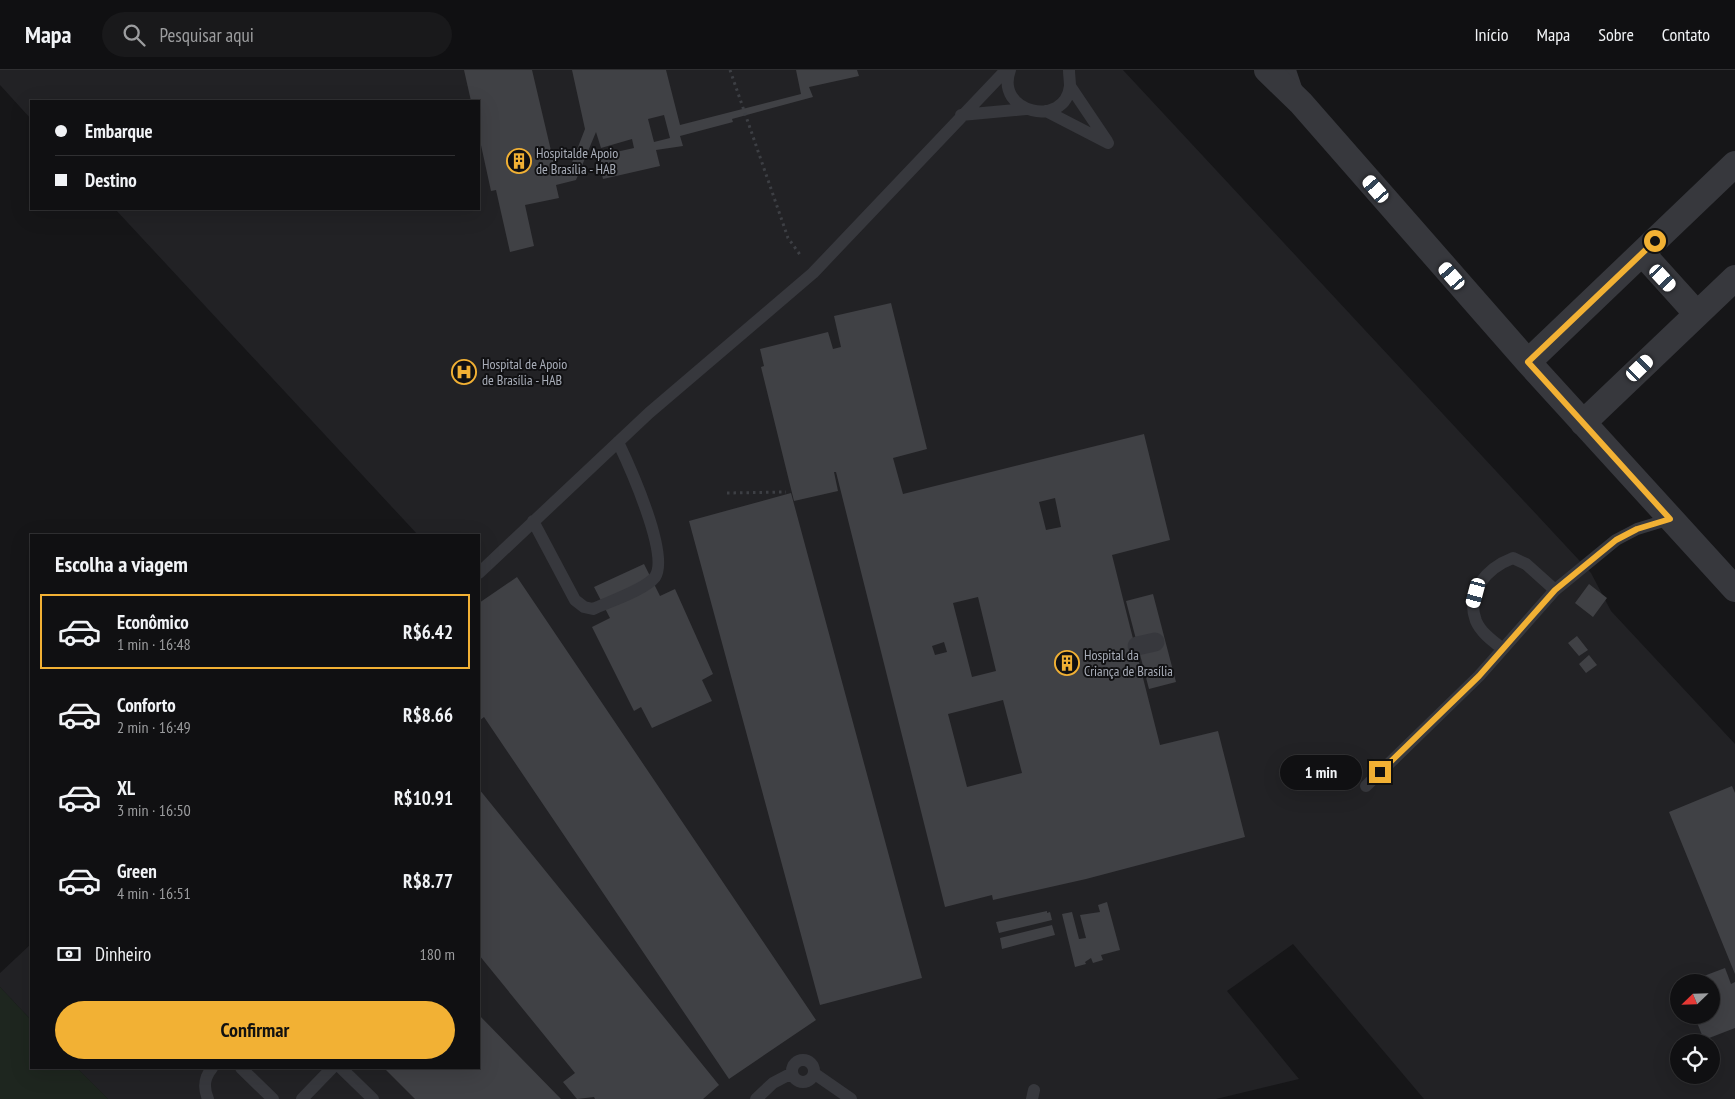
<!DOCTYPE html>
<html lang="pt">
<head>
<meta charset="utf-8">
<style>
	body { margin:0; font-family:"PT Sans Narrow",sans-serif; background:#19191b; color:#f1f3f6; height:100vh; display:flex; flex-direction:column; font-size:19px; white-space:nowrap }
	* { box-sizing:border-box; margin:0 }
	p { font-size:16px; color:#9c9d9f }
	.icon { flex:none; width:28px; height:28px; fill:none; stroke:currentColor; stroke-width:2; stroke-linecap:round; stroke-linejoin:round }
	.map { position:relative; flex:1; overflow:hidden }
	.details { position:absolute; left:30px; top:464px; width:450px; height:535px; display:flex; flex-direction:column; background:#101012; border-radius:0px; box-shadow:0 5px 20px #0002,0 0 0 1px #303032 }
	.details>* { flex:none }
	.guide { position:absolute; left:30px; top:30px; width:450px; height:110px; border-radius:0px; box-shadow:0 5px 20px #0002,0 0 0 1px #303032; display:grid; align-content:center; height:110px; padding:0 25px; background:#101012 }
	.needle { width:32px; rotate:247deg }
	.fabs { position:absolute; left:1670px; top:904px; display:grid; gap:10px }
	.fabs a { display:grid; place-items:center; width:50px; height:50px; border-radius:50%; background:#101012; box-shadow:0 5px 20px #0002,0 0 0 1px #303032; font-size:25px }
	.end { position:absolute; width:22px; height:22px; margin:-11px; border:6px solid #f2b134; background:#111; box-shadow:0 0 0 2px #111 }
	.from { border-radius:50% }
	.bubble { position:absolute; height:35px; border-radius:18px; background:#101012; box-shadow:0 5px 20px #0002,0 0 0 1px #303032; font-size:16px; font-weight:600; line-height:35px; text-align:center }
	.car { position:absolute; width:15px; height:30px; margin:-15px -8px; border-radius:6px; box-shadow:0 0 4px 1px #0007; background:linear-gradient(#fff 24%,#345 0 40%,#fff 0 76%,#345 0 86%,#fff 0) }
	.guide b { display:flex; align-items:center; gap:18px; height:48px; font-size:19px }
	.guide b+b { border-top:1px solid #303032 }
	.guide i { width:12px; height:12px; background:#f1f3f6 }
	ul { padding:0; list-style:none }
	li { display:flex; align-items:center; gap:15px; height:75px; margin:0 10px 8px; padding:0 15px; border:2px solid transparent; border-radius:0px }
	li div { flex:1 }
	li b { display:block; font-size:19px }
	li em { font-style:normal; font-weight:600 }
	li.current { border-color:#f2b134 }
	li>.icon { width:45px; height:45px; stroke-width:1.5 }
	h2 { padding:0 25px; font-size:22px; line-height:60px }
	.pay { display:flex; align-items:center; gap:12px; height:55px; padding:0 25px; font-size:19px }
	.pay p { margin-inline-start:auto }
	.cta { display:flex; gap:10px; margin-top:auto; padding:10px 25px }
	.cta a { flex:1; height:58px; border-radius:30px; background:#f2b134; color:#111; font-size:20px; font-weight:600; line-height:58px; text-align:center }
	header { display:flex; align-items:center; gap:30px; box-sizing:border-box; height:70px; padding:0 25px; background:#101012; border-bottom:1px solid #303032 }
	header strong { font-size:24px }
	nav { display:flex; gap:28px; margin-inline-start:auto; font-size:18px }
	.search { width:350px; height:45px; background:#19191b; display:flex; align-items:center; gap:12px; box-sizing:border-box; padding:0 18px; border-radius:28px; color:#9c9d9f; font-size:19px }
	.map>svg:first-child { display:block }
	.built { fill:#222225; fill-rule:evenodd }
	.green { fill:#1e261f }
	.building { fill:#404145; fill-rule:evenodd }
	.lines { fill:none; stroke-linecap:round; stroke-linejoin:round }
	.path { stroke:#3d3f44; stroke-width:3; stroke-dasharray:2.5 4; stroke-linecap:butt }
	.service { stroke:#37383d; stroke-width:12 }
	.pedestrian { stroke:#37383d; stroke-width:19 }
	.minor { stroke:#37383d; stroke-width:26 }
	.route { stroke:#f2b134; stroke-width:6 }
	.labels { text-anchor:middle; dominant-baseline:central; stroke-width:4; stroke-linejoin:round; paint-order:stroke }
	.poi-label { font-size:14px; fill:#a8adb8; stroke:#111113; text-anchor:start }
</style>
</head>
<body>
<header>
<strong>Mapa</strong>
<div class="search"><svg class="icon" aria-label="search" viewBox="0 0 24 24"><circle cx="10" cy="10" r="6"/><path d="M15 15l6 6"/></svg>Pesquisar aqui</div>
<nav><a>Início</a><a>Mapa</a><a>Sobre</a><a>Contato</a></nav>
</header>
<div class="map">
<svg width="1735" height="1029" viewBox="0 0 1735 1029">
	<rect width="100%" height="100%" fill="#161618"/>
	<path class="built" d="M0,0H1123L1591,503L1611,541L1735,674V1029H1424L1293,874L1227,921L1299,1009L1216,1029H108L77,998H479V465H418L115,139H479V31H31V49L0,15ZM1679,912H1711V945H1679ZM1679,972H1711V1005H1679Z
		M31,874V950L0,917V903Z"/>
	<path class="green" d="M0,917L31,950V998H77L108,1029H0Z"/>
	<path class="building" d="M464,0H532L556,102L569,100L585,59L572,0H666L680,55L801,24L796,0H857L859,6L809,17L813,27L732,49L733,52L680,66L683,76L656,80L660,96L603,109L598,86L634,78L632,69L601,78L596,62L576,110L556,115L559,128L525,135L534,176L510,182L496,120L491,121L479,66V31H471ZM664,45L670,68L654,72L648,49Z
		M891,233L927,379L893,388L903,424L1144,364L1170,470L1112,485L1125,537L1160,675L1218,661L1245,767L1086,809L993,830L992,825L945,837L836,402H834L838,421L794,431L761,297L764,296L760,279L828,262L833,279L841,277L834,246ZM1055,428L1061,457L1046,460L1039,432ZM978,527L996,601L972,607L953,533ZM944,572L947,582L935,585L932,576ZM1003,630L1022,703L967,717L948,644Z
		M791,423L922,908L820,935L689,451Z
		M644,494L660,526L675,519L713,604L702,610L712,631L652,658L641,637L634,641L592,557L610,548L594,517Z
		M517,507L816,950L729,1009L484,647L479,651V533Z
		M1589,514L1607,528L1593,547L1575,533Z
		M1153,524L1176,612L1149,619L1126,531Z
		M1577,566L1588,580L1579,586L1568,573Z
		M1589,585L1597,595L1586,603L1579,594Z
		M1732,716L1735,723V904L1669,742Z
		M479,719L719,1015L703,1029H595L594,1027L577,1029L563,1012L575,1003L479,885Z
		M1107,832L1120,880L1101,885L1103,890L1093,893L1091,888L1085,892L1086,894L1075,897L1062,844L1072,842L1079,869L1086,868L1080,845L1100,842L1098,835Z
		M1047,841V843L1050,842L1052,850L999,863L996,852Z
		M1052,855L1055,865L1002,879L1000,868Z
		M1725,898L1731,914L1735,912V958L1704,970L1694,945H1711V912H1688Z
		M479,945L561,1029H415L384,998H479Z"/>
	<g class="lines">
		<path class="path" d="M730,0L788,168L801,186
			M727,423L786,422"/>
		<path class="service" d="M1010,0C994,43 1065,59 1070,16C1070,11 1069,5 1069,0
			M1290,0L1297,21
			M1070,16L1107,71
			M1046,41L1108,73
			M961,45L1026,39
			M533,451L575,530L584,537L593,539C608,532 645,520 655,507C670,485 629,395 618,372
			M479,503L649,343L813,203L1006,0
			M1503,579C1494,572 1481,563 1476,551C1465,522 1487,498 1513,488L1526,494L1555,520
			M1366,716L1479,606L1555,520L1616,470L1637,459L1670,449
			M792 1001a11 11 0 1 1 22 0a11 11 0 1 1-22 0Z
			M241,998L273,1029
			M341,998L373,1029
			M815,1004L851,1029
			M208,1029C203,1017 204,1008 212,998
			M302,1029L332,998
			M756,1029L773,1013L792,1003
			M1032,1029L1034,1020"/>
		<path class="pedestrian" d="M1137,576L1155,572"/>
		<path class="minor" d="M1267,0L1301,33L1528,292L1735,519
			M1642,183L1697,244
			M1528,292L1735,94
			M1583,353L1735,208"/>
	</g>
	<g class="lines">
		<path class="route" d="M1380,702L1479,606L1555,520L1616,470L1637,459L1670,449L1528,292L1655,171"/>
	</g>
	<defs>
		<symbol id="building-ring" viewBox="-11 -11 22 22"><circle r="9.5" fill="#111113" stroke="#f2b134" stroke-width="1.5"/><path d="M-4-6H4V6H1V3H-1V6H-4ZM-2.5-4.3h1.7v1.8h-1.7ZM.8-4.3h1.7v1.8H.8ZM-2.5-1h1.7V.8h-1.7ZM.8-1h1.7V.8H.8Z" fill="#f2b134"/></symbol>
		<symbol id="hospital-ring" viewBox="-11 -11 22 22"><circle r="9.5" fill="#111113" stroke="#f2b134" stroke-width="1.5"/><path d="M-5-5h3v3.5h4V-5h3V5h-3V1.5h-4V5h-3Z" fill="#f2b134"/></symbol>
	</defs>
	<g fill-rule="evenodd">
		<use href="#building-ring" x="505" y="77" width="28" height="28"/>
		<use href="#hospital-ring" x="450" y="288" width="28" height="28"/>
		<use href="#building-ring" x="1053" y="579" width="28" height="28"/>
	</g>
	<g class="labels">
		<g class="poi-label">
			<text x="536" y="83">Hospitalde Apoio<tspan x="536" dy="16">de Brasília - HAB</tspan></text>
			<text x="482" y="294">Hospital de Apoio<tspan x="482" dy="16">de Brasília - HAB</tspan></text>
			<text x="1084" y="585">Hospital da<tspan x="1084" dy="16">Criança de Brasília</tspan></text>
		</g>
	</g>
</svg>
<div class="fabs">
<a><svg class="needle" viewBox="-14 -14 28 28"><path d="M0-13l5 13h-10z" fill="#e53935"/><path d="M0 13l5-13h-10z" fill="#9c9d9f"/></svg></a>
<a><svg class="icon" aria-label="locate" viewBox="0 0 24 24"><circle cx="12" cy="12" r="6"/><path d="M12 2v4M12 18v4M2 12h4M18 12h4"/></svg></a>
</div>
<i class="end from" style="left:1655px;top:171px"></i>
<i class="end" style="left:1380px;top:702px"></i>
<div class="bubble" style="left:1280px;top:685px;width:82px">1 min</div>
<i class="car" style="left:1376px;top:119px;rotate:319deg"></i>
<i class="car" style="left:1452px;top:206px;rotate:319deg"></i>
<i class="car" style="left:1663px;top:208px;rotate:137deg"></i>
<i class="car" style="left:1640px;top:298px;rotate:46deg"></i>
<i class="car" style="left:1476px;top:523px;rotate:195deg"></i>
<div class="guide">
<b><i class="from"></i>Embarque</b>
<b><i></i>Destino</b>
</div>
<section class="details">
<h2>Escolha a viagem</h2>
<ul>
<li class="current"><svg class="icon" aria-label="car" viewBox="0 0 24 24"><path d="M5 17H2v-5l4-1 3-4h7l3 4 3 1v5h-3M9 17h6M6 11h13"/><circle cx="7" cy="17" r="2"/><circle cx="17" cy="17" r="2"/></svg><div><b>Econômico</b><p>1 min · 16:48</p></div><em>R$6.42</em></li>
<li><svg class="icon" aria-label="car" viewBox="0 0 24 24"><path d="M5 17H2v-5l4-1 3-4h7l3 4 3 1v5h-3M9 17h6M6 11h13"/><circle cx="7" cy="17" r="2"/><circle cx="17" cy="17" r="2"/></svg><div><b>Conforto</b><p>2 min · 16:49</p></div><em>R$8.66</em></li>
<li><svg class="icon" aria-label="car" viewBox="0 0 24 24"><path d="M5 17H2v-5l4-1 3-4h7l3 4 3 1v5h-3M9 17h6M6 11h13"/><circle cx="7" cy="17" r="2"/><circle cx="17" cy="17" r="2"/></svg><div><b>XL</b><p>3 min · 16:50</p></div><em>R$10.91</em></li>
<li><svg class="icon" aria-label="car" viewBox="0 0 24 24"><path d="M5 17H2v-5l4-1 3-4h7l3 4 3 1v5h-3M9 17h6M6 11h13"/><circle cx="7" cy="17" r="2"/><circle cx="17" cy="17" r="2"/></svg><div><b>Green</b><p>4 min · 16:51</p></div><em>R$8.77</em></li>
</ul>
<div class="pay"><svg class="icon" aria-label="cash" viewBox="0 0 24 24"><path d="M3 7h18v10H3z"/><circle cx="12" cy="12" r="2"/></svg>Dinheiro<p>180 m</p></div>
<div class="cta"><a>Confirmar</a></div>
</section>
</div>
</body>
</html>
